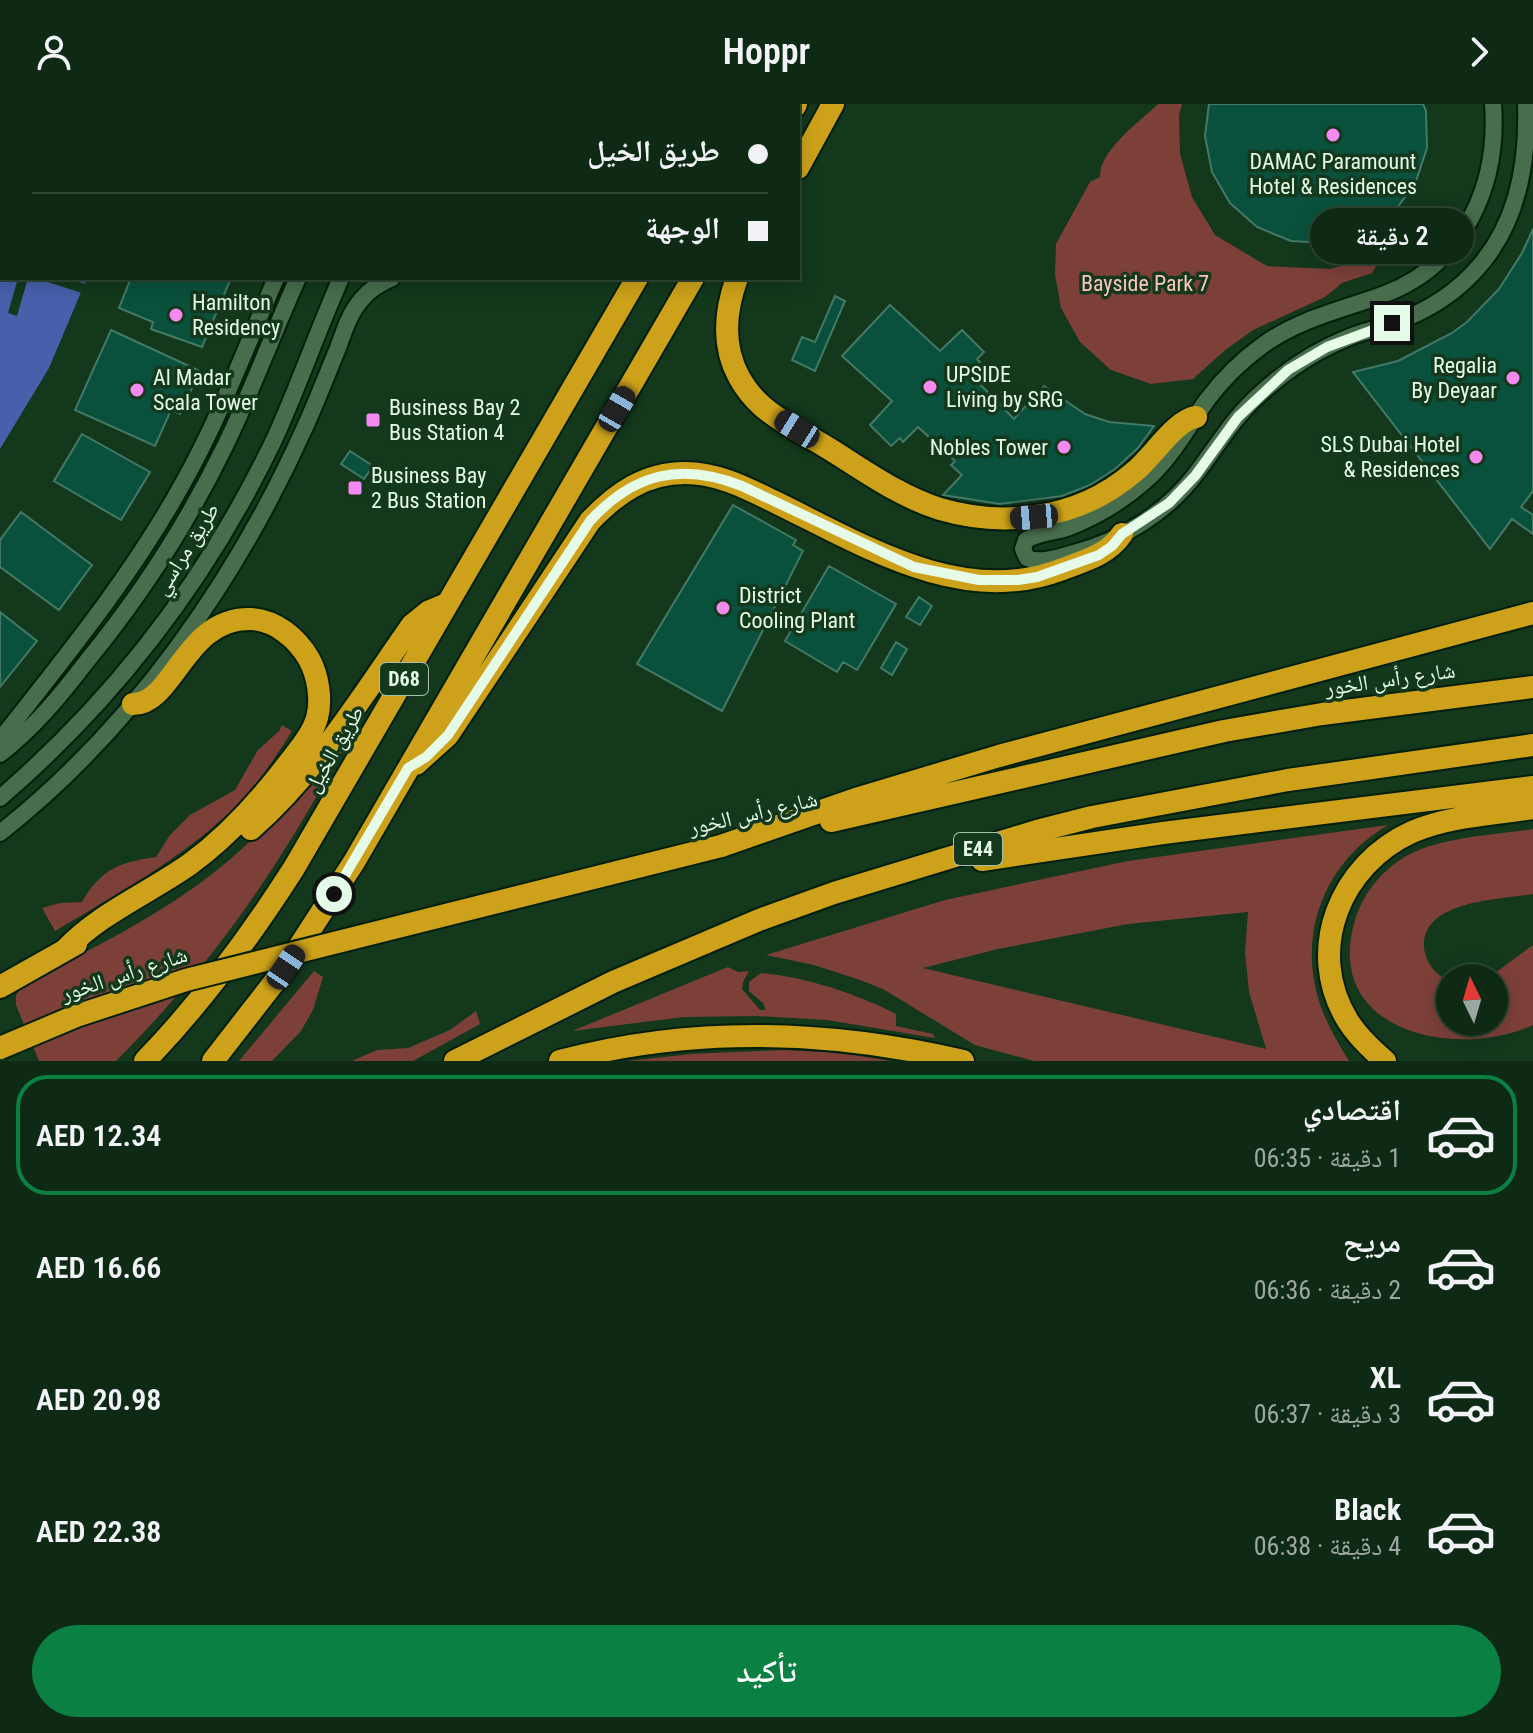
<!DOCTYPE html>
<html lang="ar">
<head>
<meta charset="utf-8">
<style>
	body { margin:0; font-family:"Roboto Condensed","Noto Naskh Arabic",sans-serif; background:#1c3622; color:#f1f3f6; direction:rtl; height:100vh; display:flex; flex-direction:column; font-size:30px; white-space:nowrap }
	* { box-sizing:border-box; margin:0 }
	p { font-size:26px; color:#9ba7a0 }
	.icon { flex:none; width:44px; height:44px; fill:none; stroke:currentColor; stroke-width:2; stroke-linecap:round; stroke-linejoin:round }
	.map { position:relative; height:957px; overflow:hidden; direction:ltr }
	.sheet { display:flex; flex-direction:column; background:#0e2a15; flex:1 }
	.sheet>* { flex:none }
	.hud { position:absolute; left:0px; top:0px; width:800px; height:176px; box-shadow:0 4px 20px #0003,0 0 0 2px #2e4634; direction:rtl; display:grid; align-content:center; height:176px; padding:0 32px; background:#0e2a15 }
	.needle { width:52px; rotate:355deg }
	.fabs { position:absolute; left:1436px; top:860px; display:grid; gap:16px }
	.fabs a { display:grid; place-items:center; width:72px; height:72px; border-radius:50%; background:#0e2a15; box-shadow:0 4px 20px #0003,0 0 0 2px #2e4634; font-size:40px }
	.end { position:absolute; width:36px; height:36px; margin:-18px; border:10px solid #e5fae7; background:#111; box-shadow:0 0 0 4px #111 }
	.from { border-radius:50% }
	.bubble { position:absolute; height:56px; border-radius:28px; background:#0e2a15; box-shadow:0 4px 20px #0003,0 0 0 2px #2e4634; font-size:26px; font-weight:600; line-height:56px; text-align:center; direction:rtl }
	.car { position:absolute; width:24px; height:48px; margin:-24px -12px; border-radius:10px; box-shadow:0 0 6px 2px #0007; background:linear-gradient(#222 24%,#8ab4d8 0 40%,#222 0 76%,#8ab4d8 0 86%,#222 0) }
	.hud b { display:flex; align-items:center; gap:28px; height:76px; font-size:30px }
	.hud b+b { border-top:2px solid #2e4634 }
	.hud i { width:20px; height:20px; background:#f1f3f6 }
	ul { padding:14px 0 0; list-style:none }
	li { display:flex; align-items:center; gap:24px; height:120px; margin:0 16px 12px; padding:0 16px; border:4px solid transparent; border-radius:32px }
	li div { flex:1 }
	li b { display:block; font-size:30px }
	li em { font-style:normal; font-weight:600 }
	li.active { border-color:#0b8043 }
	li>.icon { width:72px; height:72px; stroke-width:1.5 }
	.button { display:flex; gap:16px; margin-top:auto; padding:16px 32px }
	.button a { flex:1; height:92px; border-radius:48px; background:#0b8043; color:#fff; font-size:32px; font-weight:600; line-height:92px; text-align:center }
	header { display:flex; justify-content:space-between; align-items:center; height:104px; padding:0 32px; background:#0e2a15; font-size:36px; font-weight:600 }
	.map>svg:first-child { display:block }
	.green { fill:#7c4039; fill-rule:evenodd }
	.water { fill:#4860ac }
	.pier { fill:#13381c }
	.building { fill:#09513d; stroke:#437966; stroke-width:2 }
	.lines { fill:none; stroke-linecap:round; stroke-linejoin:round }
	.tertiary-casing { stroke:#031e09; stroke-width:20 }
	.motorway-casing { stroke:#031e09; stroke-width:26 }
	.tertiary { stroke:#476d4d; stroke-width:16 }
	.motorway { stroke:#cda21a; stroke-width:22 }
	.motorway-bridge-casing { stroke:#031e09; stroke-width:26; stroke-linecap:butt }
	.motorway-bridge { stroke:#cda21a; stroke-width:22 }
	.route { stroke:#e5fae7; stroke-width:10 }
	.poi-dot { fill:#f489f0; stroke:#13381c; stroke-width:3 }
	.labels { text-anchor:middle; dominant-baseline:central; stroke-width:7; stroke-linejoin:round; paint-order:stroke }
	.shield { fill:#13381c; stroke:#a6c0aa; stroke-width:2 }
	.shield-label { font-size:20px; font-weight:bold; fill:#e5fae7 }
	.poi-label { font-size:22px; fill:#e5fae7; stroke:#13381c; text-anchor:start }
	.park-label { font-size:22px; fill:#fbc6be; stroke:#13381c }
	.street-label { font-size:22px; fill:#e5fae7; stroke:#13381c }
</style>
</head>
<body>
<header><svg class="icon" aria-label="forward" viewBox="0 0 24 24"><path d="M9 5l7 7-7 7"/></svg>Hoppr<svg class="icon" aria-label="person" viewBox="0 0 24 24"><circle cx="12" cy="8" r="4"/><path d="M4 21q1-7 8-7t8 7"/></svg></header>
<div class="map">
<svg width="1533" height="957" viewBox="0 0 1533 957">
	<rect width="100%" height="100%" fill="#13381c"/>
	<path class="green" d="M1158,0H1182L1179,11L1180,50L1192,93L1215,131L1267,162L1330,165L1360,157L1378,159L1372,169L1342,179L1325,193L1253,226L1224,247L1193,275L1151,280L1111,266L1080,238L1061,204L1055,170L1056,140L1090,78L1100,73C1099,47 1139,18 1158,0Z
		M282,621L292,627C275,654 256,683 233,705C181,755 117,790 55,827L42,804L60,799L82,798C101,765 120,758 156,753L170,731L190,711L235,686L258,646L279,627Z
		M355,626C327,674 300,723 270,768C226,836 173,900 116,957H39L16,901V891L23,881C90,845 163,811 222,762C271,721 313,674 355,626Z
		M1388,721C1329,755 1299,822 1317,890C1323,914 1336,936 1349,957H1034L975,941L883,885L860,876L814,861L766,851L945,796L1128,757ZM1248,808L1245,848L1249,888L1266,945L923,864L998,845L1128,820Z
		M1533,725V790C1500,796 1421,796 1424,844C1426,860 1436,871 1450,878V918H1494V874H1488L1533,841V921C1452,957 1322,926 1355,816C1364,788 1383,765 1408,751C1442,733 1495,731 1533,725Z
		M728,863L738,868L749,867L743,878L742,885L760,906H766L763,899L749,887V878L761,869C809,874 854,889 896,910V922L933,930L935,934L827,916L757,912L684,913L572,927Z
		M314,867L323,873L313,906L301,927L272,957H239Z
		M476,907L480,920L413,957H352L377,946L408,944L450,926Z
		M784,946L841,949L891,957H628L691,950Z"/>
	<path class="water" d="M0,0H134L2,2V174H87L49,264L0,345Z"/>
	<path class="pier" d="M18,174H28L17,212L8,209Z
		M35,174H69L85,180L82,189Z"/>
	<path class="building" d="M1209,0H1423L1426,7L1427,44L1415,80L1393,109L1362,130L1327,139L1291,137L1257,123L1230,99L1212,68L1205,32Z
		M1533,125V387L1521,403L1533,411V430L1512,415L1490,445L1353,268L1398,257L1452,229L1467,218L1499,185L1522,149Z
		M131,174H231L202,243L151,225L153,218L119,204Z
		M835,192L845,197L815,267L792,256L802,233L815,238Z
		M890,201L940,247L962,226L984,248L977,255L980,258L969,269L1014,315L1044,282L1085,310L1109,318L1154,322L1138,344L1115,365L1090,381L1062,392L1000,400L943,391L962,371L951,361L955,357L918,323L903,338L900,334L891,342L870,321L892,297L842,252Z
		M111,226L200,267L180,310L171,306L155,342L75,306Z
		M82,330L150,368L121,416L54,377Z
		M350,347L373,362L364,375L341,360Z
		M733,401L796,436L793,441L803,447L722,607L637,560Z
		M21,408L92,461L59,506L0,463V436Z
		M829,462L896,500L857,566L843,558L837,568L785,537Z
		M919,493L932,502L920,521L906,513Z
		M0,508L37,537L0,583Z
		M896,538L907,545L892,571L881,564Z"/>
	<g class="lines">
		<defs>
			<path id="tertiary" d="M1493,0C1499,81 1464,160 1385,190C1342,206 1301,214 1263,241C1242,256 1222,276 1207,296C1187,324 1171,355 1144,378C1121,398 1096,413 1067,424C1054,428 1038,429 1026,436L1023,445L1027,454C1041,460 1060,453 1074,449C1120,437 1166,409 1195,371C1216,344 1233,314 1259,291C1285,267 1313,248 1345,235C1360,228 1376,225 1391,220C1426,208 1458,188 1481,160C1518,116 1528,56 1526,0
				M372,2L374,0
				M397,2L399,0
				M448,2L449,0
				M469,2L470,0
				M0,636C65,553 132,472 183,379C220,313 246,243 276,174
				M0,650C34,624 61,591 87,557C141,491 188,418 225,342C252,287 273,229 298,174
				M0,694C115,595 207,475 273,338C298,284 317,228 341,174
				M0,729C133,624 236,477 305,323C317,297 327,270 338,244C344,227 350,208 362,195C370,185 380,179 392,174"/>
			<path id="motorway" d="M737,2L738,0
				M795,2L796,0
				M798,64L833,0
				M737,174C725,207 722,242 739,273C745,284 753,294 762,302C780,318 803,329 823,341C861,364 898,392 940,405C971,414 1004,417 1036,412C1073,407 1106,392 1134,368C1152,354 1175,316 1196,313
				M416,660L448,631L590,417C617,389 645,369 685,369C719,369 748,385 777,399C863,441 962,503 1060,466C1084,457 1108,451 1122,430
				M831,717L1224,627L1322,610L1533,583
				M251,725C317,667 362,592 412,521L428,508L447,500
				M721,742L859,694L999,652L1533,509
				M982,756L1163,729L1533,683
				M65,846C100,809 149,789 190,760C228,732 259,698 288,660C298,647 312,631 317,614C322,596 318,571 309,555C297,534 275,516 251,515C185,513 174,600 133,600
				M0,883L76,840
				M145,957C202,898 250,833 294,764L637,174
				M213,957L286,863L354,758L693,174
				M455,957L613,878L759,816L834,789L1037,727L1092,713L1288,676L1533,641
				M560,957C692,922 830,926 963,957
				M1385,957C1371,945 1358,933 1348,917C1304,846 1341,760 1412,728C1448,712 1495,710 1533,704"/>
		</defs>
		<use href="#tertiary" class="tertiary-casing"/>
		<use href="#motorway" class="motorway-casing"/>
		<use href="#tertiary" class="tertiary"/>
		<use href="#motorway" class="motorway"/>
		<defs>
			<path id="motorway-bridge" d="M0,944L76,912L186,876L721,742"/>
		</defs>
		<use href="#motorway-bridge" class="motorway-bridge-casing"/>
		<use href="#motorway-bridge" class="motorway-bridge"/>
	</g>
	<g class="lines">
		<path class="route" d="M334,790L408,664L426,653L448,631L590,417C634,369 681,358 742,382L914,463L979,476H1018L1037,473L1099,451L1112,442L1122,430L1169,399L1195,372L1238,313L1288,266L1327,243L1392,219"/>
	</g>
	<g class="poi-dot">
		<circle cx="1333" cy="31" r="8"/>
		<circle cx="176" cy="211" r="8"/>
		<circle cx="1513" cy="274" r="8"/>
		<circle cx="930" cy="283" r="8"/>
		<circle cx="137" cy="286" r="8"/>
		<rect x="365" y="308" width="16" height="16" rx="4"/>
		<circle cx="1064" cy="343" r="8"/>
		<circle cx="1476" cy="353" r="8"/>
		<rect x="347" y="376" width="16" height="16" rx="4"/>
		<circle cx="723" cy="504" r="8"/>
	</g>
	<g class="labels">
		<g class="shield">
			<rect x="380" y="559" width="48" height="32" rx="6"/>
			<rect x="954" y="729" width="48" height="32" rx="6"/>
		</g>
		<g class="shield-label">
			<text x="404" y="575">D68</text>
			<text x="978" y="745">E44</text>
		</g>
		<g class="poi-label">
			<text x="1333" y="57" text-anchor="middle">DAMAC Paramount<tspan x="1333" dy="25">Hotel &amp; Residences</tspan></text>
			<text x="192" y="198">Hamilton<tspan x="192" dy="25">Residency</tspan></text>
			<text x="1497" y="261" text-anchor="end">Regalia<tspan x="1497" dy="25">By Deyaar</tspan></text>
			<text x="946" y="270">UPSIDE<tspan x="946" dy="25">Living by SRG</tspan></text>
			<text x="153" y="273">Al Madar<tspan x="153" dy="25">Scala Tower</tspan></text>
			<text x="389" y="303">Business Bay 2<tspan x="389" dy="25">Bus Station 4</tspan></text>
			<text x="1460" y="340" text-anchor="end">SLS Dubai Hotel<tspan x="1460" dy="25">&amp; Residences</tspan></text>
			<text x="1048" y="343" text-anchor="end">Nobles Tower</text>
			<text x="371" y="371">Business Bay<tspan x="371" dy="25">2 Bus Station</tspan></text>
			<text x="739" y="491">District<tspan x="739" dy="25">Cooling Plant</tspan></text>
		</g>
		<g class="park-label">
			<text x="1145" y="179">Bayside Park 7</text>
		</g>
		<g class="street-label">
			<text transform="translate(186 445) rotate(-58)">طريق مراسي</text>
			<text transform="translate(1390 575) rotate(-8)">شارع رأس الخور</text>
			<text transform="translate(334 645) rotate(-60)">طريق الخيل</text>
			<text transform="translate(753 709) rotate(-13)">شارع رأس الخور</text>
			<text transform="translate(124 870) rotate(-18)">شارع رأس الخور</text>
		</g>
	</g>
</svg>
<div class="fabs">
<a><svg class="needle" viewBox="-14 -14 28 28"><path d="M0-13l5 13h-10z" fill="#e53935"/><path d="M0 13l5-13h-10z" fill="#9ba7a0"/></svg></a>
</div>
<i class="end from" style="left:334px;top:790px"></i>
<i class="end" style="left:1392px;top:219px"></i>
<div class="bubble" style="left:1310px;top:104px;width:164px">2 دقيقة</div>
<i class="car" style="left:617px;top:305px;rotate:30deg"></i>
<i class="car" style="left:797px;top:325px;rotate:302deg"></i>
<i class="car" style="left:1034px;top:413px;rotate:265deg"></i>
<i class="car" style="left:286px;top:863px;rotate:34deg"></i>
<div class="hud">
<b><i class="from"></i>طريق الخيل</b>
<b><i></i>الوجهة</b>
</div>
</div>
<section class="sheet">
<ul>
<li class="active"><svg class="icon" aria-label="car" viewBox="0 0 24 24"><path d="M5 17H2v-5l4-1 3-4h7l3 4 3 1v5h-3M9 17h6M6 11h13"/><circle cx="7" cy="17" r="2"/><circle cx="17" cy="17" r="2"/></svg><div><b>اقتصادي</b><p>1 دقيقة · 06:35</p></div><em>AED 12.34</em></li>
<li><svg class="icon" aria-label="car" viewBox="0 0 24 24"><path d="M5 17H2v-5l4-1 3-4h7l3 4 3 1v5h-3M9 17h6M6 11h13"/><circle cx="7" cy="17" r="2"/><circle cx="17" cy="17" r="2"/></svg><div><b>مريح</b><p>2 دقيقة · 06:36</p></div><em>AED 16.66</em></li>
<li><svg class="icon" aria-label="car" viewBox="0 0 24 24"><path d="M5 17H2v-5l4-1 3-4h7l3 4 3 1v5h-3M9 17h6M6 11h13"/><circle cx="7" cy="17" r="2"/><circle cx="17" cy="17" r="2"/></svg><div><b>XL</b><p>3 دقيقة · 06:37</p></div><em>AED 20.98</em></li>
<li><svg class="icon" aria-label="car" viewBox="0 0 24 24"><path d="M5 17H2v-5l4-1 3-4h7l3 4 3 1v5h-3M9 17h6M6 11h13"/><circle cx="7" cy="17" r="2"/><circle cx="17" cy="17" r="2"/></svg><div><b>Black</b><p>4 دقيقة · 06:38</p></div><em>AED 22.38</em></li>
</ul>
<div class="button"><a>تأكيد</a></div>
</section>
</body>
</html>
